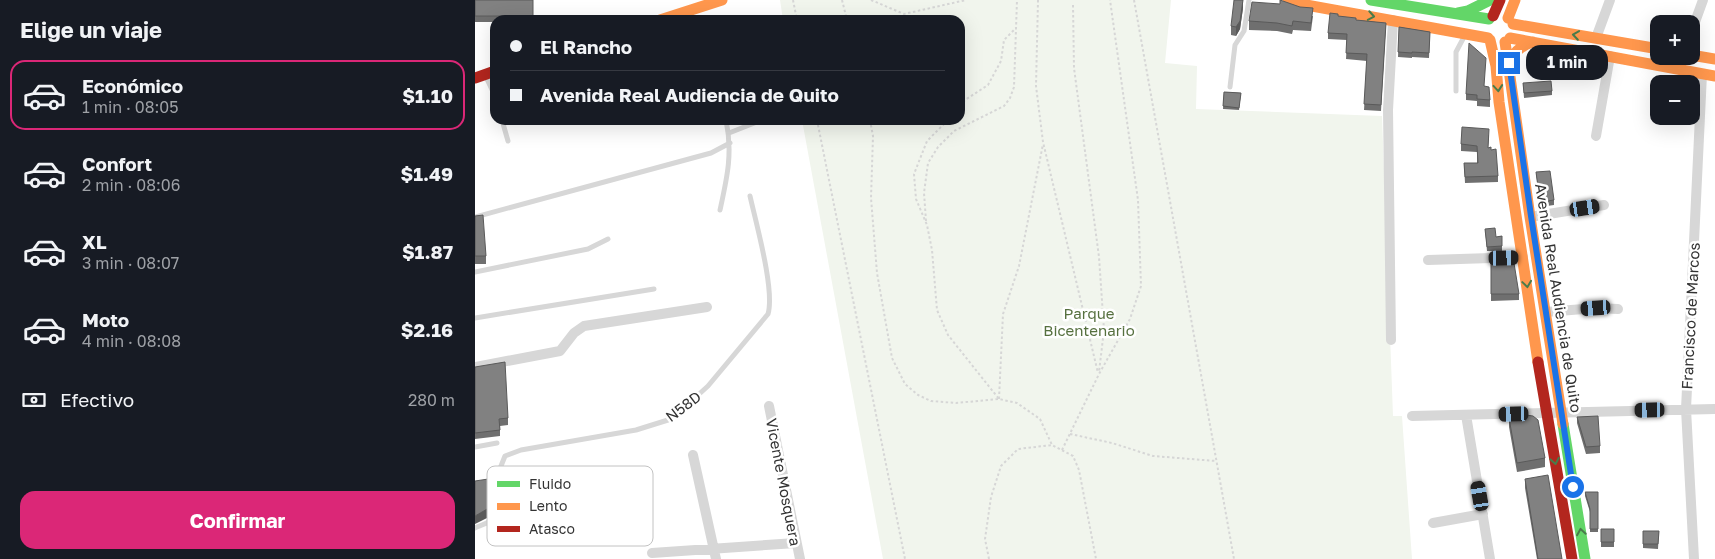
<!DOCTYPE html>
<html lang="es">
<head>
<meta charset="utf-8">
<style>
	body { margin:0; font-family:"Golos Text",sans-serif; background:#242831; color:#f1f3f6; height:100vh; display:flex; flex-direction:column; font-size:19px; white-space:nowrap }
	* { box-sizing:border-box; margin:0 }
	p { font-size:16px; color:#9ea1a6 }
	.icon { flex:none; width:28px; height:28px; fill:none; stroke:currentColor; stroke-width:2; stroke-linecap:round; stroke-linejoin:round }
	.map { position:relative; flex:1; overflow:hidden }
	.drawer { display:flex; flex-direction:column; background:#171b24; width:475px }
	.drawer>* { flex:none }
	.hud { position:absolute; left:15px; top:15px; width:475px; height:110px; border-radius:15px; box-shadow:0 5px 20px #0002; display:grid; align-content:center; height:110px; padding:0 20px; background:#171b24 }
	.buttons { position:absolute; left:1175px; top:15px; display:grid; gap:10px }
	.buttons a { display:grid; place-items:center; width:50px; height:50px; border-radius:10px; background:#171b24; box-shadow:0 5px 20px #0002; font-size:25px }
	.end { position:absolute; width:22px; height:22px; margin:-11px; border:6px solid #1a73e8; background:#fff; box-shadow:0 0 0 2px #fff }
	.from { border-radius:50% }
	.bubble { position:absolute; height:35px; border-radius:15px; background:#171b24; box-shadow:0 5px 20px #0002; font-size:16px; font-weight:700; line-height:35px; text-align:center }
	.car { position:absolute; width:15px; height:30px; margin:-15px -8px; border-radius:6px; box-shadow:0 0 4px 1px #0007; background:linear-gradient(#222 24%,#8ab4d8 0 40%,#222 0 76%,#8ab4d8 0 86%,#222 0) }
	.hud b { display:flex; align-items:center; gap:18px; height:48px; font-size:19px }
	.hud b+b { border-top:1px solid #363941 }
	.hud i { width:12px; height:12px; background:#f1f3f6 }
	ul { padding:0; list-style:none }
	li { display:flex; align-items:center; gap:15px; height:70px; margin:0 10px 8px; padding:0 10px; border:2px solid transparent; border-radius:15px }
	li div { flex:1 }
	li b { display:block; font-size:19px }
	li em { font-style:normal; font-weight:700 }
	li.on { border-color:#db2777 }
	li>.icon { width:45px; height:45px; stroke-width:1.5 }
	h2 { padding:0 20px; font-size:22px; line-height:60px }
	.pay { display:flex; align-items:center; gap:12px; height:55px; padding:0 20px; font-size:19px }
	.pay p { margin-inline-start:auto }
	.cta { display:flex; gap:10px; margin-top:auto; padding:10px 20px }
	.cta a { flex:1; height:58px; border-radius:15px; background:#db2777; color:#fff; font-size:20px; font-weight:700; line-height:58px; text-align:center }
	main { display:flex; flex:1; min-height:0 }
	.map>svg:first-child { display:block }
	.green { fill:#f1f5ed }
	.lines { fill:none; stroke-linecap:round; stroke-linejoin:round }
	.path { stroke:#d6d6d6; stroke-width:2; stroke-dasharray:2.5 2.5; stroke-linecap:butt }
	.lane { stroke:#d7d7d7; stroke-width:5 }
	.street { stroke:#d7d7d7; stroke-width:10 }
	.fast { stroke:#63d668; stroke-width:11 }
	.slow { stroke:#ff974d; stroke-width:11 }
	.jam { stroke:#b3261e; stroke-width:11 }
	.wall { fill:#6f6f6f }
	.shaded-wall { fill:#5a5a5a }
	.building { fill:#818181; stroke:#5a5a5a }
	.oneway { stroke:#497c4b }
	.route { stroke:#1a73e8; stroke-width:6 }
	.labels { text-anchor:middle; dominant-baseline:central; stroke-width:5; stroke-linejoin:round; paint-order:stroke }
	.street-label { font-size:15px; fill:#333; stroke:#fff }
	.park-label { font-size:15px; fill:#56703f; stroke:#fff }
	.key { fill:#fff; stroke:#c2c2c2; stroke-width:1 }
	.key-label { font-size:14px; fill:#333 }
</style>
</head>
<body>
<main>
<section class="drawer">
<h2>Elige un viaje</h2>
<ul>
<li class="on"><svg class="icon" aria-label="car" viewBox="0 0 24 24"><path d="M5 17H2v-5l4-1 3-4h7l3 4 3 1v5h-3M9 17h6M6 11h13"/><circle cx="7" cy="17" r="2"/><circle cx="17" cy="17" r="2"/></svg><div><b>Económico</b><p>1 min · 08:05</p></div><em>$1.10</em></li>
<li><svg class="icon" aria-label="car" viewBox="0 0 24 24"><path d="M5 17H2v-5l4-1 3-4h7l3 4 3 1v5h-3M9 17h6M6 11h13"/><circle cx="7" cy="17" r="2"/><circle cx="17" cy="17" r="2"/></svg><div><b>Confort</b><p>2 min · 08:06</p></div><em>$1.49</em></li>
<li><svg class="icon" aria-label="car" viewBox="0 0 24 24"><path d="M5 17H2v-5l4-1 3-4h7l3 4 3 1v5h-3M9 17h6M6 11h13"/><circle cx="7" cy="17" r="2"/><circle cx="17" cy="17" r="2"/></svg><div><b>XL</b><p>3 min · 08:07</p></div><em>$1.87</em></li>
<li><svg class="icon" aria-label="car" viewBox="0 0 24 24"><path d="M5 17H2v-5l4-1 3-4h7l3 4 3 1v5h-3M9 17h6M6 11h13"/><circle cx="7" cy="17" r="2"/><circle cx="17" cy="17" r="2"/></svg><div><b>Moto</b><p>4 min · 08:08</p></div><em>$2.16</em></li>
</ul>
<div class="pay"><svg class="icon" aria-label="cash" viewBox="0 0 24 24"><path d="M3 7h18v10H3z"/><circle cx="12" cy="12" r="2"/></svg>Efectivo<p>280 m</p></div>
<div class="cta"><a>Confirmar</a></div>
</section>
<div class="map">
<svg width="1240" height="559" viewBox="0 0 1240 559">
	<rect width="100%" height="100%" fill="#fff"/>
	<path class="green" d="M305,0H696L690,63L722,66L721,109L907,116L918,416H927L937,559H408L327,120H485V20H308Z"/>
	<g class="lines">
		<path class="path" d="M318,0L322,20
			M367,0L372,20
			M396,0L429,14L491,0
			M563,0L561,86L568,142L623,373
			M659,0L759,559
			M598,5L599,68L624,257L629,330L624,372
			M485,106L490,100L513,85L526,61L529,40L541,28
			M342,120L430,559
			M395,120L398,136L396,198L402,273L417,358L430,384L443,395L456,401L481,403L524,399L542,403L565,419L577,445
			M473,120L452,141L439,174L441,199L452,225L457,250L462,310L473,335L524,399
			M451,221L449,193L453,163L463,147L479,131L529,106L535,98L539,87L542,0
			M524,399L528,314L544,266L568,144
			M595,434L637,443L678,456L741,461
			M587,450L624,374L655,319L666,286L663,200L635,0
			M514,559L510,539L516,497L526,466L543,449L577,445L598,456L604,470L621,559"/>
		<path class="lane" d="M11,77L20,96
			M755,87L760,45L769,31L774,0
			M981,91V52L990,35
			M27,120L33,141
			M254,133L287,120
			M245,210C252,178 258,153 251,120
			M0,217L236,153L255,143
			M0,272L113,249L133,239
			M0,318L179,289
			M0,447L22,443
			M24,513L45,508L94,489L126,484
			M0,528C9,524 19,521 24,513V471L30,456L46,450L161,430L193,420L200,416L233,386L293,314C300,290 281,223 275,196"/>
		<path class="street" d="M1216,33L1228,0
			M1121,38L1135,0
			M1121,136L1135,56
			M1055,217L1129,205
			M953,260L1048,257
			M1071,312L1121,308L1143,309
			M916,340L913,110L918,20
			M0,367L85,351L99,333L109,326L232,307
			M294,406L325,559
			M991,415L1015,559
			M937,416L1240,409
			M218,455L241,559
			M958,523L1008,514
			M177,553L321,543
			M1219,559L1211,409L1227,74"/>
		<path class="fast" d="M896,0L1014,19
			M983,13L993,11L1015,0
			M1088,424L1110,559"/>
		<path class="slow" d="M813,0L826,4L1013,38
			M1033,18L1040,0
			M185,20L247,0
			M1038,24L1184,49
			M1035,38L1240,76
			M1015,40L1021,66L1024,102L1063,362
			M1030,42L1055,217L1088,424
			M1216,55L1240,59
			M1034,63C1039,52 1046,45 1058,42"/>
		<path class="jam" d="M1018,16L1025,0
			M0,78L20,71
			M1063,362L1097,559"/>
	</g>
	<path class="wall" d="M0,0H58V20H20V22H0Z
		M768,8L765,29L761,36L756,35V26Z
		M838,16L836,31L818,30L817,34L802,31L774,30V21Z
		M863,16L881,20L911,23L906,111L889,110L892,61L871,59L872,40L853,39V33Z
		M924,27L955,32L954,58L937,57V58L923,57Z
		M1048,83L1077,91V95L1049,98Z
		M1009,86L1015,100V107L1002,106V101L991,100V94Z
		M749,92L766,93L764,110L748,109Z
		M1014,135L1013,147L1023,176V182L990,183L989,163H1002V152L986,151V144Z
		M1061,172L1079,200V205L1065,207Z
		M0,216L11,256V264H0Z
		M1010,229L1021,237L1027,236V251H1012Z
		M1016,258L1044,294V300L1016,301Z
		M0,367L33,418V425L25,426V436L0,439Z
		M1102,417L1125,446V453L1111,454L1102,423Z
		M1034,418L1070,458V467L1042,472L1034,427Z
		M1050,479L1087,559H1062L1050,488Z
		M1110,492H1123V532H1115V512L1110,496Z
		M1126,529H1139V547H1126Z
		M1168,531H1184L1183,549L1168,548Z"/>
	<path class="shaded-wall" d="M768,0V8L765,29L761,36V27Z
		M20,503V511L14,517L0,524V516Z"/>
	<path class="building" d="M0,0H58V16H0Z
		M759,0H768L765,21L761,27L756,26Z
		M805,0L825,7L838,8L836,23L818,21L817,26L802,23L774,21L777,2L805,4Z
		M855,13L863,14V16L881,18V20L911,23L906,105L889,104L892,54L871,53L872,34L853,33Z
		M924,27L955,32L954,53L937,52V53L923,52Z
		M994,43L1011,58L1009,86L1014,87L1015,100L1002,99V95L991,94Z
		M1076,81L1077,91L1049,93L1048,83Z
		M749,92L766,93L764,108L748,106Z
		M987,127L1014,129L1013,148L1016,147V150L1021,149L1023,176L990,177L989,163H1003L1002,146L986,144Z
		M1075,171L1079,200L1065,202L1061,172Z
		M8,215L11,256H0V216Z
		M1020,228L1021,237L1027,236V246L1012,247L1010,229Z
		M1038,257L1044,294H1016V258Z
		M30,362L33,418L24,419L25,430L0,433V367Z
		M1051,415L1058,416L1063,420L1070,458L1042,463L1034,418Z
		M1123,416L1125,446L1111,447L1102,417Z
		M1073,475L1087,559H1063L1050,479Z
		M20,478V503L14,508L0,516V481Z
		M1110,492H1123V529H1115V509Z
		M1126,529H1139V542H1126Z
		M1168,531H1184L1183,544H1168Z"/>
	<defs><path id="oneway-chevron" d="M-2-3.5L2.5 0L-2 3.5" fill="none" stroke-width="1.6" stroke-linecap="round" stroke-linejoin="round" transform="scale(1.25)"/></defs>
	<g class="oneway">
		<use href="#oneway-chevron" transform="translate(896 16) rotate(10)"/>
		<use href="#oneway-chevron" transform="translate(1101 35) rotate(-172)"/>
		<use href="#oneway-chevron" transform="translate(1023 88) rotate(85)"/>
		<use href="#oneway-chevron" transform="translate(1052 284) rotate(82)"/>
		<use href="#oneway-chevron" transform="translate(1080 461) rotate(80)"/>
		<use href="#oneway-chevron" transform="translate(1106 532) rotate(-99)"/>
	</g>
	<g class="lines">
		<path class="route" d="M1034,63L1056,216L1098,487"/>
	</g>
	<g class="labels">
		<g class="street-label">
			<text transform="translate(1084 298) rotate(81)">Avenida Real Audiencia de Quito</text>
			<text transform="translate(1215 316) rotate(-87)">Francisco de Marcos</text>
			<text transform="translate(208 406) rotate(-37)">N58D</text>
			<text transform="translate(309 482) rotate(79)">Vicente Mosquera</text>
		</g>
		<g class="park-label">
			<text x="614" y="313">Parque<tspan x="614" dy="17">Bicentenario</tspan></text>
		</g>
	</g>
	<rect x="12" y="466" width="166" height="80" rx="8" class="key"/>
	<rect x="22" y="481" width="23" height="6" fill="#63d668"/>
	<rect x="22" y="503" width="23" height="7" fill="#ff974d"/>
	<rect x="22" y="526" width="23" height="6" fill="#b3261e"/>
	<g class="key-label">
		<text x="54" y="489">Fluido</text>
		<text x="54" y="511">Lento</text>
		<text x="54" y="534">Atasco</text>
	</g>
</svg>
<div class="buttons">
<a>+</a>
<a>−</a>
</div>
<i class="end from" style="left:1098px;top:487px"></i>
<i class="end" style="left:1034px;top:63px"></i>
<div class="bubble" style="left:1051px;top:45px;width:82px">1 min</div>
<i class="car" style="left:1110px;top:208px;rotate:81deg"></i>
<i class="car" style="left:1029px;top:258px;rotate:89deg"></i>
<i class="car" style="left:1121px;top:308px;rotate:266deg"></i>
<i class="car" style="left:1175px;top:410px;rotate:269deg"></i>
<i class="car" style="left:1039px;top:414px;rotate:268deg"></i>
<i class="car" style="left:1005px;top:496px;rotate:350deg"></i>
<div class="hud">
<b><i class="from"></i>El Rancho</b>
<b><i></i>Avenida Real Audiencia de Quito</b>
</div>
</div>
</main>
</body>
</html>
